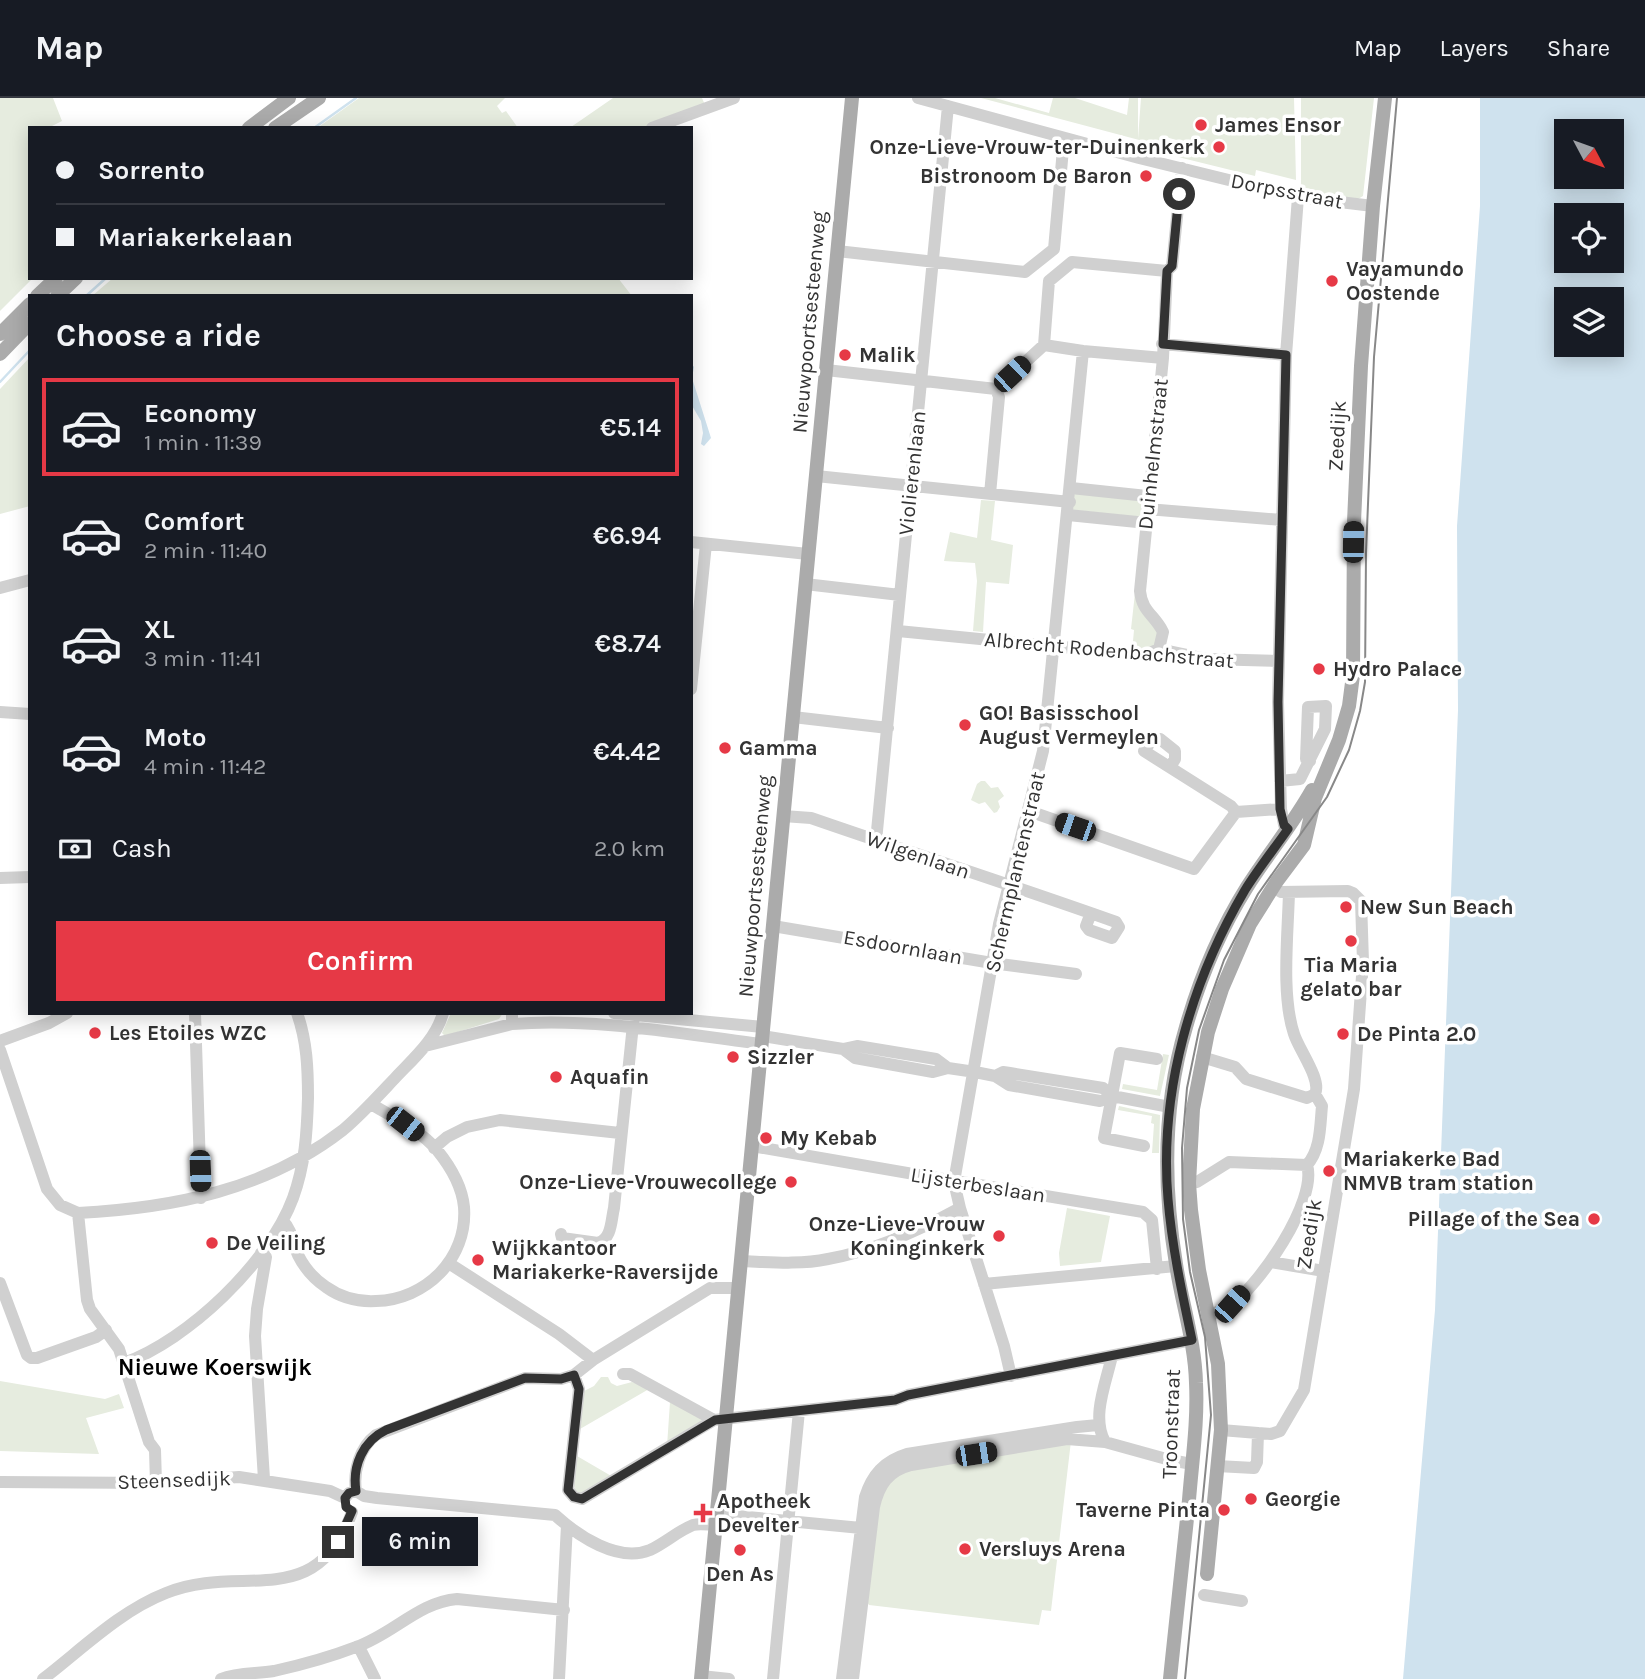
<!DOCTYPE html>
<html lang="en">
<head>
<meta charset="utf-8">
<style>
	body { margin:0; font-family:Karla,sans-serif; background:#20242c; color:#f1f3f6; height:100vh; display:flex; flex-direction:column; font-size:26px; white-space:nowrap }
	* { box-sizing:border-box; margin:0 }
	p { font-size:23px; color:#9ea1a6 }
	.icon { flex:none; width:38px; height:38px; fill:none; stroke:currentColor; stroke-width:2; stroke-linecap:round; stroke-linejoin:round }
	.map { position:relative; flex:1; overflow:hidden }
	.side { position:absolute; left:28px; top:196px; width:665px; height:721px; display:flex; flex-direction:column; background:#171b24; border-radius:0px; box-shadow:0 4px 18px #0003 }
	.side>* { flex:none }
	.guide { position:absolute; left:28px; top:28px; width:665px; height:154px; border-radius:0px; box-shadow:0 4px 18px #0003; display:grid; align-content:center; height:154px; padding:0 28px; background:#171b24 }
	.needle { width:46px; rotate:131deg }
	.tools { position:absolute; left:1554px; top:21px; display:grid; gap:14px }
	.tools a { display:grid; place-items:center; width:70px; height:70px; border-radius:0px; background:#171b24; box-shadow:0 4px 18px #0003; font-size:35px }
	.end { position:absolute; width:32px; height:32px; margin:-16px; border:9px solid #333; background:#fff; box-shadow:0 0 0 4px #fff }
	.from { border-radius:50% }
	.bubble { position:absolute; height:49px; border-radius:0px; background:#171b24; box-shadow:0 4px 18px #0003; font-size:23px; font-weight:600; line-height:49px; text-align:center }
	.car { position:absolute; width:21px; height:42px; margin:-21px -10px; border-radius:9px; box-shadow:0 0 5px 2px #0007; background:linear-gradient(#222 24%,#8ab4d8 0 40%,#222 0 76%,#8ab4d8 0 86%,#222 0) }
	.guide b { display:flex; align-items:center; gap:24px; height:66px; font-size:26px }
	.guide b+b { border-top:2px solid #363941 }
	.guide i { width:18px; height:18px; background:#f1f3f6 }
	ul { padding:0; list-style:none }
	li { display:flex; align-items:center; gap:21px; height:98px; margin:0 14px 10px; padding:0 14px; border:4px solid transparent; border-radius:0px }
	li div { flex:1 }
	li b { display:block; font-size:26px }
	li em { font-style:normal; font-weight:600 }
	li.active { border-color:#e63946 }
	li>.icon { width:63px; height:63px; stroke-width:1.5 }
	h2 { padding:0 28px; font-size:32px; line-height:84px }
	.pay { display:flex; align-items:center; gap:18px; height:77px; padding:0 28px; font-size:26px }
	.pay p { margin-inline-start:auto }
	.action { display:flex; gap:14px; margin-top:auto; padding:14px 28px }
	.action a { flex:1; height:80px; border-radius:0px; background:#e63946; color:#fff; font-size:28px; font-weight:600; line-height:80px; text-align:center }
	header { display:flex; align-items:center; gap:42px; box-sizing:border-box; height:98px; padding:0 35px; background:#171b24; border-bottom:2px solid #363941 }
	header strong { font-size:33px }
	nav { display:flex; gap:38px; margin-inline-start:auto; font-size:24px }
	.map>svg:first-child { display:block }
	.green { fill:#e6ecdf }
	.water { fill:#cfe2ee; fill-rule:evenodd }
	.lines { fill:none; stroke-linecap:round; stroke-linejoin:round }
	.stream { stroke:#cfe2ee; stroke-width:2.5 }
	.minor { stroke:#d0d0d0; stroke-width:12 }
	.major { stroke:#ababab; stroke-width:14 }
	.tram { stroke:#888; stroke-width:2 }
	.route { stroke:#333; stroke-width:9 }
	.poi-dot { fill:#e63946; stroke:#fff; stroke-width:2.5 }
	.labels { text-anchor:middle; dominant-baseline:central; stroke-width:7; stroke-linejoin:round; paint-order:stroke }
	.poi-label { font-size:21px; font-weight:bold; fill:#333; stroke:#fff; text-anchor:start }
	.street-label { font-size:21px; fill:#333; stroke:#fff }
	.neighbourhood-label { font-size:23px; font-weight:bold; fill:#000; stroke:#fff }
</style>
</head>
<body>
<header>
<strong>Map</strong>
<nav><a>Map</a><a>Layers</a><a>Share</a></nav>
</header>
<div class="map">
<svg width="1645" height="1581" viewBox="0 0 1645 1581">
	<rect width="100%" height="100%" fill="#fff"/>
	<path class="green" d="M0,0H53L62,23L48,30H30V180H33L0,213Z
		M359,0H505L497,8L502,15L506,13L518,30H317Z
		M613,0H702L705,7L643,30L571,29Z
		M981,0H995L1049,15L1053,0H1075L1127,17L1129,0H1138V41L1141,0H1294L1296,82L1256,72L1255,78L1174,58L1180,43L1162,38L1158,47Z
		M1301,0H1374L1363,98L1358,101L1301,94Z
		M113,180H618L632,198H92Z
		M30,259V408L0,416V291Z
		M1075,395L1140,400L1144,405L1141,419L1073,412L1072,401Z
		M981,402L995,403L991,442L1013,447L1009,486L986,484L983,534L973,533L977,483L975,465L944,463L950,434L977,440Z
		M1135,495L1159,531L1155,551L1132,554L1134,532L1131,531Z
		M981,683H985L991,690L998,689L1004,698L998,703L1000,709L997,714L994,715L985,704L979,706L971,702L977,686Z
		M451,915H503L499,921L445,938L442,935Z
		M1163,956L1169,957L1160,998L1122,991L1123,986L1157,992Z
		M1119,1008L1160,1017L1159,1055H1152L1154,1026L1151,1025L1152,1018L1118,1012Z
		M1067,1110L1110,1118L1101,1164L1060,1168L1059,1155Z
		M601,1279H608L611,1285L617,1288L632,1284L649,1291L580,1331L582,1294L594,1288Z
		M0,1283L105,1301L119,1296L124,1310L86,1320L99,1356L0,1353Z
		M670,1304L704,1321L667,1348Z
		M1071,1343L1051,1513L1042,1512L1039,1527L869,1507L865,1500L877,1403L895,1375Z
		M577,1358L613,1379L581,1396L576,1395L574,1388Z"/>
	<path class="water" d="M1480,0H1645V1581H1403L1435,1212L1458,612L1457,428L1480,108ZM1566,33H1612V79H1566ZM1612,117V163H1566V117ZM1566,201H1612V247H1566Z
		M691,265L694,269L692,280L711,340L704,348L701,346L703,335L701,323L691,306Z"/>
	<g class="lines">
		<path class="stream" d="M314,30L356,0
			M86,198L106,180
			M0,284L30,252"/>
		<path class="minor" d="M918,0L1139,60L1298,99L1373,108
			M652,30L734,0
			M837,153L1025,174L1054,151L1064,40
			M1162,246L1286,257
			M1044,247L1049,183L1072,164L1167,173
			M826,272L996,291L1044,247L1083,253L1163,260
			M816,378L1070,404
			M1071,390L1147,398
			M990,396L999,299L996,291
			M1147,411L1282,422
			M1068,417L1147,425
			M691,444L808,456
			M805,486L900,497
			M0,490L30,482
			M898,533L1145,557L1159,551L1207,561L1279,563
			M1159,551L1163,534C1155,517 1142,514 1140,493L1163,260L1167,173L1172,168L1182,70
			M691,591L706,446
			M0,614L30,616
			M793,619L888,630
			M1170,669L1175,661V653L1160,641L1152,642L1144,653L1231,708L1236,714L1281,711
			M1280,683L1300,681L1325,631L1326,608L1308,609L1306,661L1310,663
			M1029,713L1194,771L1236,714
			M783,718L811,720C912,755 1015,788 1116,824L1119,829L1112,840L1089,832L1086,828L1091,815
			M1288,731L1284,727L1281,711L1278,604L1286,257L1298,99
			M876,743L948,8
			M0,780L30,779
			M773,828L992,865L1076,876
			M195,915L201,1100
			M614,915L763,929
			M512,926C591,919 682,936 761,946
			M762,938L843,951L857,948L936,961L948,970
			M0,943L49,925L67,915
			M425,948L512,926V915
			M843,951L855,960L933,974L948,970L975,974L995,978L1009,987L1100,1003L1112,998
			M0,952L47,1091L60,1107L78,1115L87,1202L90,1211L119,1251L149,1344L155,1352L156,1385
			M1202,959L1235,969L1246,981L1307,1000L1315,996
			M995,978L1003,974L1010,975L1103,990L1112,998L1170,1009
			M752,1048C882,1071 1013,1093 1143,1114L1152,1122L1157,1171
			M1144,1048L1104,1040L1120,955L1157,961
			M434,1050L447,1039L467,1029L500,1022L620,1035
			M1189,1085L1197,1084L1229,1064L1307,1067
			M78,1115C173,1110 266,1092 343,1032C362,1016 379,997 396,979C414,960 436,941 443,915
			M283,1123C292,1132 293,1145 298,1157C304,1169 314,1181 326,1189C340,1199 358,1204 376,1203C425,1202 468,1161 464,1109C462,1088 450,1068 437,1052C420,1032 393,1019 371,1006
			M561,1136L562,1140L598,1145C612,1141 611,1122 614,1110L634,917
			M261,1155L266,1159L257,1211L255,1238L264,1381
			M741,1163C769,1164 799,1167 828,1161C874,1153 918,1133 960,1110
			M1270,1164L1324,1173
			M450,1166L559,1236L593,1262
			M0,1185L27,1257L31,1260H37L96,1239L106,1232
			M984,1186L1176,1168
			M1208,1216C1216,1215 1222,1214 1229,1209C1258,1189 1318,1103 1307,1067C1321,1051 1320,1028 1322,1008L1315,996C1322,982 1299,952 1294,936C1281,897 1288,836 1289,794
			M1112,1258C1106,1285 1091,1319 1105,1344L1170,1362L1192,1366
			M124,1265C188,1242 269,1165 293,1100C305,1067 307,1035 308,1000C308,971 307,943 297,915
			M623,1276H630L714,1322
			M574,1277L579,1291L568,1392L574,1399L582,1401L714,1322L895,1302L908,1297L1192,1242
			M1011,1278L1004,1248L960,1110L954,1084L999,826L1043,653L1083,253
			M1221,1332L1258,1335
			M1217,1368L1254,1370L1257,1364L1258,1335L1271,1336L1280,1333L1304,1292L1354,991L1363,864L1361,803L1353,795L1348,793L1281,794L1273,789
			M0,1384L156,1385L239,1379L330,1393L345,1400
			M356,1393C353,1373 360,1349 376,1337L525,1280L561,1281L574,1277L593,1262L710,1190H738
			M345,1400L349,1395L356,1393L364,1398L377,1400L555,1417C578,1438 618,1465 650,1452C665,1445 678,1433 693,1427C700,1425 709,1427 715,1427
			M716,1416L861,1430
			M1204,1497L1242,1503
			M359,1549L375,1581
			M701,1578L729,1581
			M43,1581C82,1551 120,1513 166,1495C241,1464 315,1517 352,1414
			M221,1581C238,1574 256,1576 274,1573C301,1567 330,1559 356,1549C392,1537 419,1504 457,1501L564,1512
			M559,1581L567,1427
			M773,1581L799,1313
			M842,1581L865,1399C872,1377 884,1363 907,1356L1077,1329L1098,1327
			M853,1581L874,1409C879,1387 888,1373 911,1367L1067,1341L1105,1344"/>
		<path class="major" d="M249,30L289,0
			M275,30L319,0
			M37,198L56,180
			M57,198L76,180
			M0,236L30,206
			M0,256L30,225
			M1207,1476L1221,1332L1218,1266L1199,1172L1191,1112L1189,1085L1193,1011L1208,934L1222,891L1250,826L1277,783L1304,747L1315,700L1339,642L1349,608L1353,577L1354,424L1361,268L1373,108L1385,0
			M701,1581L852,0
			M1170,1581C1176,1521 1183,1461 1189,1402C1192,1363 1198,1324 1196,1285C1195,1244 1182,1206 1176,1166C1163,1087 1163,1006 1186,929C1200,880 1220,832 1247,789C1268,756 1293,726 1312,692"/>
		<path class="tram" d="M1185,1581L1211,1317L1205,1239L1190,1174L1183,1121L1182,1050L1187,990L1199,932L1224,862L1258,796L1327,699L1349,652L1360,613L1365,584L1366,455L1374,259L1397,0"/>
	</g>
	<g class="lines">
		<path class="route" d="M338,1444L352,1413L346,1409L345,1400L349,1395L356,1393C352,1368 363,1343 386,1332L525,1280L561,1281L574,1277L579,1291L568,1392L574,1399L582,1401L715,1322L895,1302L908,1297L1192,1242C1182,1195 1172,1149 1168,1101C1159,993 1191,884 1245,792C1258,771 1274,751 1288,731L1284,727L1280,711L1278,604L1286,257L1163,246L1167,173L1172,168L1179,96"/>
	</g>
	<g class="poi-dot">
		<circle cx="1201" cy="27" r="7"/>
		<circle cx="1219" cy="49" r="7"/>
		<circle cx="1146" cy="78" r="7"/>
		<circle cx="1332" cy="183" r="7"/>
		<circle cx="845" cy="257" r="7"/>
		<circle cx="1319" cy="571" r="7"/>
		<circle cx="965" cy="627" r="7"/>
		<circle cx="725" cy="650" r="7"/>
		<circle cx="1346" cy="809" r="7"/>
		<circle cx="1351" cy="843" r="7"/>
		<circle cx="95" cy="935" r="7"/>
		<circle cx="1343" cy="936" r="7"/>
		<circle cx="733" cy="959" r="7"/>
		<circle cx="556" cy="979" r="7"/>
		<circle cx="766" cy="1040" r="7"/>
		<circle cx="1329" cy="1073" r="7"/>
		<circle cx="791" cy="1084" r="7"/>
		<circle cx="1594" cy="1121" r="7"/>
		<circle cx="999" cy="1138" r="7"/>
		<circle cx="212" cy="1145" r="7"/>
		<circle cx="478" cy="1162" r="7"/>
		<circle cx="1251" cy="1401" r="7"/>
		<circle cx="1224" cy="1412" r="7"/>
		<path d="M699.5 1404.5h7v7h7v7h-7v7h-7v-7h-7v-7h7z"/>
		<circle cx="965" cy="1451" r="7"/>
		<circle cx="740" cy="1452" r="7"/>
	</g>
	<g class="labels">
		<g class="poi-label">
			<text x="1215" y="27">James Ensor</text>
			<text x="1205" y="49" text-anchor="end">Onze-Lieve-Vrouw-ter-Duinenkerk</text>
			<text x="1132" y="78" text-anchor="end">Bistronoom De Baron</text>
			<text x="1346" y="171">Vayamundo<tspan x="1346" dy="24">Oostende</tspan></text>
			<text x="859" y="257">Malik</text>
			<text x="1333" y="571">Hydro Palace</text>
			<text x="979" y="615">GO! Basisschool<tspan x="979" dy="24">August Vermeylen</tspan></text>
			<text x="739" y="650">Gamma</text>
			<text x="1360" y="809">New Sun Beach</text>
			<text x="1351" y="867" text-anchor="middle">Tia Maria<tspan x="1351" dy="24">gelato bar</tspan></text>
			<text x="109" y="935">Les Etoiles WZC</text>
			<text x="1357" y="936">De Pinta 2.0</text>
			<text x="747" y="959">Sizzler</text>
			<text x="570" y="979">Aquafin</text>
			<text x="780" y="1040">My Kebab</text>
			<text x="1343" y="1061">Mariakerke Bad<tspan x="1343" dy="24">NMVB tram station</tspan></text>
			<text x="777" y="1084" text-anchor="end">Onze-Lieve-Vrouwecollege</text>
			<text x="1580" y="1121" text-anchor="end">Pillage of the Sea</text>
			<text x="985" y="1126" text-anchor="end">Onze-Lieve-Vrouw<tspan x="985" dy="24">Koninginkerk</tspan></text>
			<text x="226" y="1145">De Veiling</text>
			<text x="492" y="1150">Wijkkantoor<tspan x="492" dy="24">Mariakerke-Raversijde</tspan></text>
			<text x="1265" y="1401">Georgie</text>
			<text x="717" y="1403">Apotheek<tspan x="717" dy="24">Develter</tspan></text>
			<text x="1210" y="1412" text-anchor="end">Taverne Pinta</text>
			<text x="979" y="1451">Versluys Arena</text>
			<text x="740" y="1476" text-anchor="middle">Den As</text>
		</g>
		<g class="street-label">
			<text transform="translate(1287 93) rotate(11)">Dorpsstraat</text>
			<text transform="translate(809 224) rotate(-85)">Nieuwpoortsesteenweg</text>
			<text transform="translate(1337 338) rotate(-87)">Zeedijk</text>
			<text transform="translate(1153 356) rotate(-84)">Duinhelmstraat</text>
			<text transform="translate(912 375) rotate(-84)">Violierenlaan</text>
			<text transform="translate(1109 552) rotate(5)">Albrecht Rodenbachstraat</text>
			<text transform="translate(918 757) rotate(19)">Wilgenlaan</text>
			<text transform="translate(1015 774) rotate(-77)">Schermplantenstraat</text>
			<text transform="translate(755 788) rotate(-85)">Nieuwpoortsesteenweg</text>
			<text transform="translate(903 849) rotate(10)">Esdoornlaan</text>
			<text transform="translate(978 1087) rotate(9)">Lijsterbeslaan</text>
			<text transform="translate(1309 1136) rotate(-81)">Zeedijk</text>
			<text transform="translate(1171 1326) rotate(-88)">Troonstraat</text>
			<text transform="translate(174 1382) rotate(-2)">Steensedijk</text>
		</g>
		<g class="neighbourhood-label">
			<text x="215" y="1269">Nieuwe Koerswijk</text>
		</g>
	</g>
</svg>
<div class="tools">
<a><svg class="needle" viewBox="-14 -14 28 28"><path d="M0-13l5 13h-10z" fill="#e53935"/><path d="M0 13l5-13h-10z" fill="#9ea1a6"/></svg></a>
<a><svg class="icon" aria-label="locate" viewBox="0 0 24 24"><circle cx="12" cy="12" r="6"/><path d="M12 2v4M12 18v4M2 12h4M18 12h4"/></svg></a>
<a><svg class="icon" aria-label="layers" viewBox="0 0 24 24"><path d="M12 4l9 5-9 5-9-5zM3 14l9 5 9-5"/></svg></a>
</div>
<i class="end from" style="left:1179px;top:96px"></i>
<i class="end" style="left:338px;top:1444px"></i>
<div class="bubble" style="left:362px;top:1419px;width:116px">6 min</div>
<i class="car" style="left:1012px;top:276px;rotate:47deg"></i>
<i class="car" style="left:1353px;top:444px;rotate:1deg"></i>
<i class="car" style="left:1075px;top:729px;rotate:289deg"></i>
<i class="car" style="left:405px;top:1026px;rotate:128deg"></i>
<i class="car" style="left:200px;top:1073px;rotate:178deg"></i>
<i class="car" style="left:1232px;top:1206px;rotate:42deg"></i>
<i class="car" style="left:976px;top:1356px;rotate:81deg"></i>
<div class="guide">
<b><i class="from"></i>Sorrento</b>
<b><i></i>Mariakerkelaan</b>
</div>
<section class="side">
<h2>Choose a ride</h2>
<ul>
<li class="active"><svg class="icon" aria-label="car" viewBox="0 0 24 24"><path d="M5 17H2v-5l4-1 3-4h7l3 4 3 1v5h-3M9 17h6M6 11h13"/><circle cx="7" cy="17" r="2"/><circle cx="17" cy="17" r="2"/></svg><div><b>Economy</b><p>1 min · 11:39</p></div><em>€5.14</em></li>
<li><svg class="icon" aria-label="car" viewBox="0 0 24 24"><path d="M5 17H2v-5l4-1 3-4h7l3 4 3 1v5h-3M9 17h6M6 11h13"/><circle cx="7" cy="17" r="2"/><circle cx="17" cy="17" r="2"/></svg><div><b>Comfort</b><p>2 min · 11:40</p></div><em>€6.94</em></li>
<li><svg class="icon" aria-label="car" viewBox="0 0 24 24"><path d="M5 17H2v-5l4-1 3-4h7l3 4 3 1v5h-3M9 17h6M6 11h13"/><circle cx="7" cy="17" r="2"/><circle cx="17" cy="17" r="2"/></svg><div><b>XL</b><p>3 min · 11:41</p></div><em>€8.74</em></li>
<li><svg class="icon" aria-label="car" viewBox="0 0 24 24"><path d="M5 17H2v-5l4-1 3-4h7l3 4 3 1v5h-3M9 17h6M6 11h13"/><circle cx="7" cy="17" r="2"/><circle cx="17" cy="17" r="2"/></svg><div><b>Moto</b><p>4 min · 11:42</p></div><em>€4.42</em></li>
</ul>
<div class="pay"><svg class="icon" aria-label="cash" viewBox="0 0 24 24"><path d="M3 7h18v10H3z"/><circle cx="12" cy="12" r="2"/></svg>Cash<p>2.0 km</p></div>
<div class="action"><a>Confirm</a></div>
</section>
</div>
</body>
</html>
